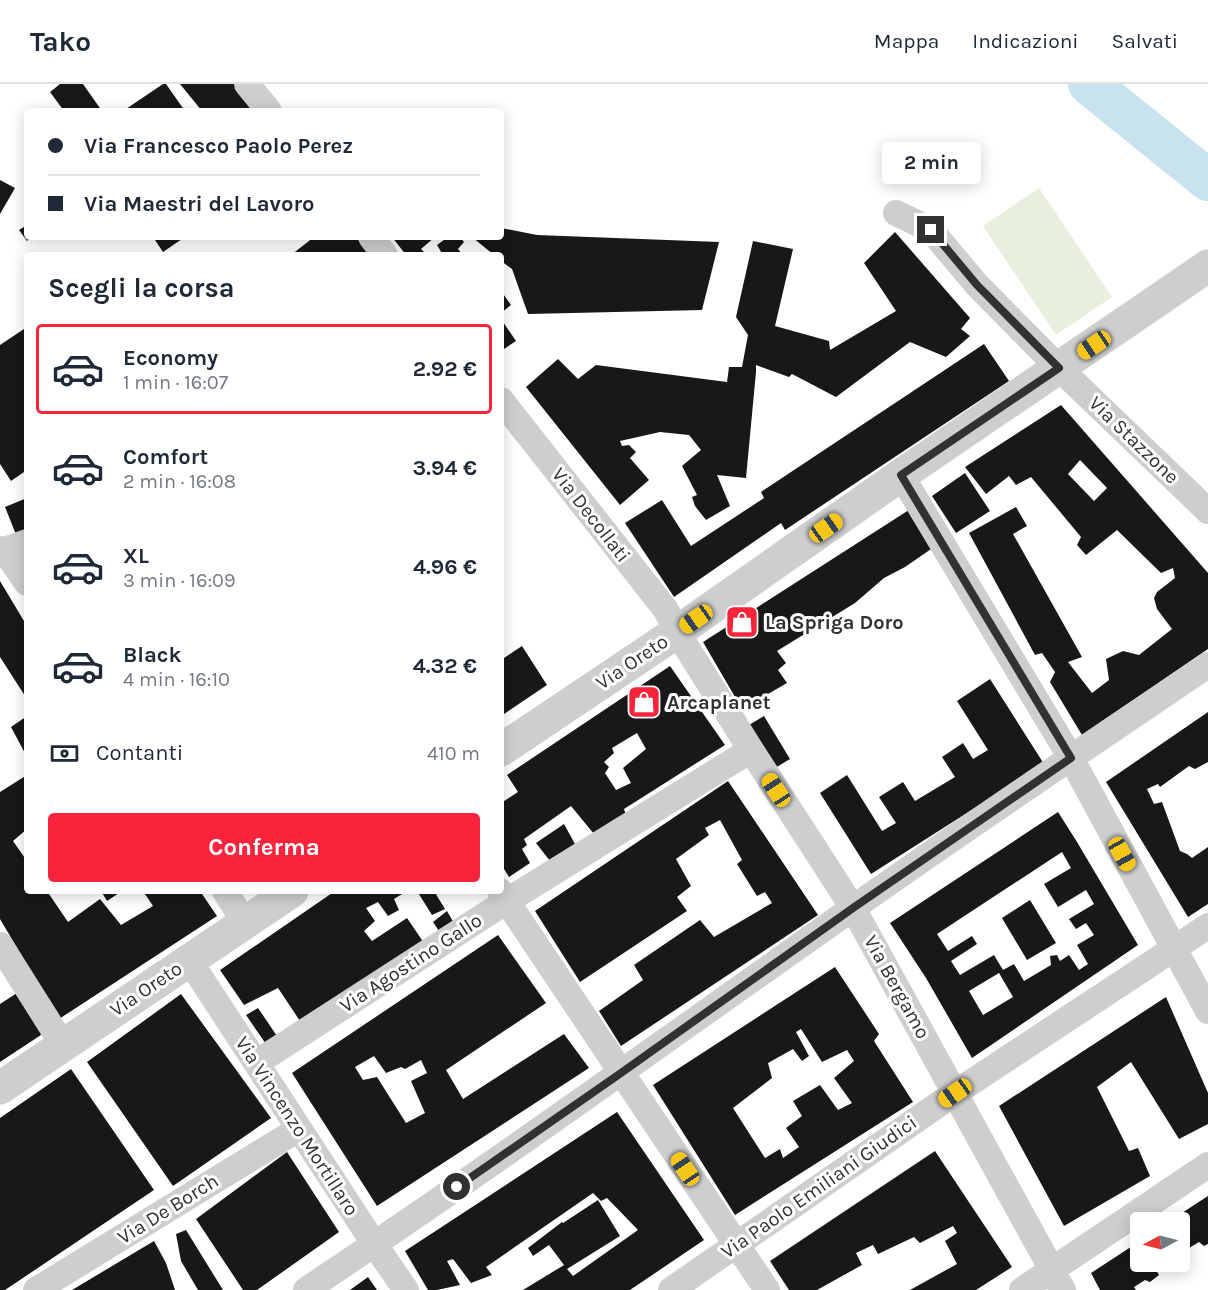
<!DOCTYPE html>
<html lang="it">
<head>
<meta charset="utf-8">
<style>
	body { margin:0; font-family:Karla,sans-serif; background:#f6f6f7; color:#1f2937; height:100vh; display:flex; flex-direction:column; font-size:22px; white-space:nowrap }
	* { box-sizing:border-box; margin:0 }
	p { font-size:20px; color:#747a83 }
	.icon { flex:none; width:33px; height:33px; fill:none; stroke:currentColor; stroke-width:2; stroke-linecap:round; stroke-linejoin:round }
	.map { position:relative; flex:1; overflow:hidden }
	.drawer { position:absolute; left:24px; top:168px; width:480px; height:642px; display:flex; flex-direction:column; background:#fff; border-radius:6px; box-shadow:0 3px 15px #0003 }
	.drawer>* { flex:none }
	.banner { position:absolute; left:24px; top:24px; width:480px; height:132px; border-radius:6px; box-shadow:0 3px 15px #0003; display:grid; align-content:center; height:132px; padding:0 24px; background:#fff }
	.needle { width:39px; rotate:263deg }
	.controls { position:absolute; left:1130px; top:1128px; display:grid; gap:12px }
	.controls a { display:grid; place-items:center; width:60px; height:60px; border-radius:6px; background:#fff; box-shadow:0 3px 15px #0003; font-size:30px }
	.end { position:absolute; width:27px; height:27px; margin:-14px; border:8px solid #313131; background:#fff; box-shadow:0 0 0 3px #fff }
	.from { border-radius:50% }
	.bubble { position:absolute; height:42px; border-radius:6px; background:#fff; box-shadow:0 3px 15px #0003; font-size:20px; font-weight:700; line-height:42px; text-align:center }
	.car { position:absolute; width:18px; height:36px; margin:-18px -9px; border-radius:8px; box-shadow:0 0 4px 2px #0007; background:linear-gradient(#f5c518 24%,#345 0 40%,#f5c518 0 76%,#345 0 86%,#f5c518 0) }
	.banner b { display:flex; align-items:center; gap:21px; height:57px; font-size:22px }
	.banner b+b { border-top:2px solid #e0e1e3 }
	.banner i { width:15px; height:15px; background:#1f2937 }
	ul { padding:0; list-style:none }
	li { display:flex; align-items:center; gap:18px; height:90px; margin:0 12px 9px; padding:0 12px; border:3px solid transparent; border-radius:6px }
	li div { flex:1 }
	li b { display:block; font-size:22px }
	li em { font-style:normal; font-weight:700 }
	li.on { border-color:#f7243c }
	li>.icon { width:54px; height:54px; stroke-width:1.5 }
	h2 { padding:0 24px; font-size:27px; line-height:72px }
	.pay { display:flex; align-items:center; gap:15px; height:66px; padding:0 24px; font-size:22px }
	.pay p { margin-inline-start:auto }
	.action { display:flex; gap:12px; margin-top:auto; padding:12px 24px }
	.action a { flex:1; height:69px; border-radius:6px; background:#f7243c; color:#fff; font-size:24px; font-weight:700; line-height:69px; text-align:center }
	header { display:flex; align-items:center; gap:36px; box-sizing:border-box; height:84px; padding:0 30px; background:#fff; border-bottom:2px solid #e0e1e3 }
	header strong { font-size:28px }
	nav { display:flex; gap:33px; margin-inline-start:auto; font-size:21px }
	.map>svg:first-child { display:block }
	.green { fill:#e8efde }
	.lines { fill:none; stroke-linecap:round; stroke-linejoin:round }
	.river { stroke:#c8e2f0; stroke-width:42 }
	.building { fill:#181818; fill-rule:evenodd }
	.minor { stroke:#cecece; stroke-width:26 }
	.tertiary { stroke:#cecece; stroke-width:33 }
	.route { stroke:#313131; stroke-width:8 }
	.labels { text-anchor:middle; dominant-baseline:central; stroke-width:6; stroke-linejoin:round; paint-order:stroke }
	.street-label { font-size:20px; fill:#313131; stroke:#fff }
	.poi-label { font-size:20px; font-weight:bold; fill:#313131; stroke:#fff; text-anchor:start }
</style>
</head>
<body>
<header>
<strong>Tako</strong>
<nav><a>Mappa</a><a>Indicazioni</a><a>Salvati</a></nav>
</header>
<div class="map">
<svg width="1208" height="1206" viewBox="0 0 1208 1206">
	<rect width="100%" height="100%" fill="#fff"/>
	<path class="green" d="M1039,104L1112,213L1056,251L983,142Z"/>
	<g class="lines">
		<path class="river" d="M1089,0L1208,96"/>
	</g>
	<path class="building" d="M60,0H83L102,27H64L50,8Z
		M163,0H166L185,27H123Z
		M180,0H236L258,27H202Z
		M0,96L15,104L0,130Z
		M27,141V153H32L27,157L19,146Z
		M501,144L537,151L719,158L702,226L528,230L512,185L501,177V171H494L472,153H501Z
		M895,148L970,234L961,245L970,252L946,273L910,258L836,313L792,290L789,293L756,281V288L746,394L717,391L730,422L706,436L695,422L692,413L697,411L682,382L701,366L689,351L660,348L620,357L622,362L629,361L636,368L630,374L649,396L620,421L526,303L558,275L578,295L596,281L727,298L729,283H742L748,251L736,233L753,157L793,165L775,242L829,257L830,266L896,227L864,179Z
		M153,153H185L163,168Z
		M314,153H361L374,171H291Z
		M392,153H435L421,165L427,171H406Z
		M448,153H460L464,158L458,165L463,171H443L437,161Z
		M501,207L511,221L501,229Z
		M501,235L516,257L501,267Z
		M27,243V386L11,397L0,380V261Z
		M984,260L1009,297L785,446L781,439L674,513L625,439L662,416L691,462L764,414L761,408Z
		M1061,321L1208,489V565L1082,651L1050,598L1055,588L1042,569L1035,571L969,449L1016,423L1027,442L1013,450L1082,573L1068,578L1092,609L1109,596L1106,575L1123,567L1139,571L1172,545L1157,525L1154,514L1157,508L1175,494L1173,484L1161,489L1117,446L1086,471L1077,461L1081,453L1031,393L1016,401L1009,392L986,410L965,383ZM1080,376L1107,404L1094,417L1068,390Z
		M965,389L990,427L956,449L932,412Z
		M27,414V449L17,453L5,423Z
		M912,424L934,463L905,483L884,494L855,519L777,567L786,579L778,586L787,599L742,625L703,558Z
		M0,497L27,542V615L0,573Z
		M522,562L547,601L501,632V576Z
		M670,582L725,661L624,725L626,731L594,750L571,722L524,755L527,761L522,765L530,779L509,793L501,780V719L518,708L507,691ZM637,649L646,665L623,684L631,699L616,706L605,689L609,683L604,678L614,669L612,664Z
		M990,595L1044,680L871,790L820,709L847,691L882,747L896,739L879,713L903,698L915,717L955,693L942,673L963,659L973,675L988,666L957,617Z
		M1208,628V678L1195,685L1189,682L1160,703L1158,700L1147,705L1154,720L1162,718L1180,767L1187,770L1192,774L1208,763V820L1188,833L1106,698Z
		M27,632V673L11,643Z
		M764,632L790,675L775,684L749,641Z
		M27,691V745L13,757L27,777V807H47L68,838L100,815L121,841L153,822L143,807H200L217,832L59,935L0,835V708Z
		M728,697L818,831L621,962L599,927L643,896L634,881L700,836L714,853L772,819L765,808L757,812L737,780L742,776L720,736L705,744L709,751L676,775L691,802L677,813L687,827L580,898L535,827Z
		M1058,728L1077,758L1138,861L972,974L926,894L890,839ZM1062,768L1071,784L1044,800L1058,823L1086,806L1094,820L1069,835L1076,845L1086,839L1094,851L1077,861L1088,880L1079,886L1069,871L1060,877L1057,871L1050,872L1051,881L1024,897L1014,880L1003,886L994,871L960,891L951,877L977,860L972,852L948,867L937,850ZM999,889L1013,913L983,931L969,907Z
		M564,740L575,760L550,777L536,759Z
		M101,807H122L107,817Z
		M335,807H407L394,815L399,826L388,832L378,818L366,824L375,837L364,847L372,857L407,834L424,859L302,940L278,904L244,921L220,886Z
		M417,807H434L445,825L432,831Z
		M1030,816L1056,859L1027,876L1002,834Z
		M447,827L455,841L441,850L433,838Z
		M498,851L546,919L446,986L463,1015L564,950L589,984L377,1122L292,989ZM374,972L386,989L401,983L405,985L421,976L427,989L411,997L425,1029L406,1039L377,993L363,996L355,983Z
		M835,883L879,950L874,957L913,1018L735,1131L653,1001ZM801,945L822,978L847,966L854,977L834,994L852,1019L838,1026L820,1001L793,1017L802,1032L786,1044L799,1063L783,1074L780,1065L765,1074L733,1024L772,994L768,979L793,965L802,977L809,972L796,948Z
		M20,907L47,947L0,978V920Z
		M181,910L271,1034L173,1102L87,978Z
		M1166,913L1208,1009V1040L1179,1055L1131,978L1097,1003L1129,1067L1138,1064L1150,1092L1064,1142L999,1022Z
		M258,924L279,955L268,963L246,931Z
		M71,985L154,1106L5,1206H0V1034Z
		M617,1028L704,1156L630,1206H523L564,1181L549,1161L533,1172L528,1164L562,1138L563,1139L598,1116L620,1152L567,1185L573,1192L638,1146L607,1114L601,1117L593,1109L486,1183L492,1191L471,1199L453,1175L447,1177L460,1201L437,1206H428L405,1167Z
		M935,1067L1012,1183L976,1206H910L957,1180L945,1157L957,1149L953,1142L920,1159L914,1153L878,1170L873,1161L856,1169L862,1181L817,1206H789L770,1177Z
		M287,1068L339,1148L257,1206H243L196,1135Z
		M1208,1112V1160L1204,1162L1199,1158L1179,1170V1138H1168Z
		M186,1146L223,1206H198L181,1177L176,1150Z
		M154,1157L166,1179L175,1206H72Z
		M1140,1157V1178H1166L1155,1184L1159,1191L1150,1198L1145,1196L1134,1203L1136,1206H1100L1091,1189Z
		M368,1193L377,1206H350Z"/>
	<g class="lines">
		<path class="minor" d="M247,0L269,27
			M896,129L931,146L977,201L1059,284L1208,427
			M371,153L385,171
			M501,316L666,526L677,548L751,666L853,824L1063,1206
			M901,391L1071,674L1208,927
			M0,465L4,466L27,458
			M4,466L27,499
			M225,807L245,839
			M500,807L767,1206
			M0,861L63,961
			M189,876L375,1161L406,1206
			M256,979L507,817L751,666
			M36,1206L299,1045
			M306,1206C491,1083 671,952 853,824C970,741 1090,661 1208,581
			M671,1206L955,1009L1208,842
			M1022,1206L1208,1081"/>
		<path class="tertiary" d="M501,666L677,548L901,391L1208,182
			M0,1004L292,807"/>
	</g>
	<g class="lines">
		<path class="route" d="M457,1103L621,989L853,824L1071,674L901,391L1059,284L977,201L931,146"/>
	</g>
	<defs>
		<symbol id="shop-square" viewBox="-11 -11 22 22"><rect x="-9" y="-9" width="18" height="18" rx="4" fill="#f7243c" stroke="#fff"/><path d="M-5-2.5h2.3a2.7 3.5 0 0 1 5.4 0H5L5.5 6h-11ZM-1.5-2.5h3a1.5 2.3 0 0 0-3 0Z" fill="#fff"/></symbol>
	</defs>
	<g fill-rule="evenodd">
		<use href="#shop-square" x="723" y="519" width="38" height="38"/>
		<use href="#shop-square" x="625" y="599" width="38" height="38"/>
	</g>
	<g class="labels">
		<g class="street-label">
			<text transform="translate(1134 356) rotate(44)">Via Stazzone</text>
			<text transform="translate(591 431) rotate(52)">Via Decollati</text>
			<text transform="translate(632 578) rotate(-34)">Via Oreto</text>
			<text transform="translate(411 879) rotate(-33)">Via Agostino Gallo</text>
			<text transform="translate(897 903) rotate(61)">Via Bergamo</text>
			<text transform="translate(146 905) rotate(-34)">Via Oreto</text>
			<text transform="translate(297 1042) rotate(57)">Via Vincenzo Mortillaro</text>
			<text transform="translate(819 1103) rotate(-35)">Via Paolo Emiliani Giudici</text>
			<text transform="translate(168 1125) rotate(-32)">Via De Borch</text>
		</g>
		<g class="poi-label">
			<text x="765" y="538">La Spriga Doro</text>
			<text x="667" y="618">Arcaplanet</text>
		</g>
	</g>
</svg>
<div class="controls">
<a><svg class="needle" viewBox="-14 -14 28 28"><path d="M0-13l5 13h-10z" fill="#e53935"/><path d="M0 13l5-13h-10z" fill="#747a83"/></svg></a>
</div>
<i class="end from" style="left:457px;top:1103px"></i>
<i class="end" style="left:931px;top:146px"></i>
<div class="bubble" style="left:882px;top:58px;width:99px">2 min</div>
<i class="car" style="left:1094px;top:261px;rotate:236deg"></i>
<i class="car" style="left:826px;top:444px;rotate:55deg"></i>
<i class="car" style="left:696px;top:535px;rotate:235deg"></i>
<i class="car" style="left:776px;top:706px;rotate:327deg"></i>
<i class="car" style="left:1122px;top:770px;rotate:151deg"></i>
<i class="car" style="left:955px;top:1009px;rotate:235deg"></i>
<i class="car" style="left:685px;top:1085px;rotate:326deg"></i>
<div class="banner">
<b><i class="from"></i>Via Francesco Paolo Perez</b>
<b><i></i>Via Maestri del Lavoro</b>
</div>
<section class="drawer">
<h2>Scegli la corsa</h2>
<ul>
<li class="on"><svg class="icon" aria-label="car" viewBox="0 0 24 24"><path d="M5 17H2v-5l4-1 3-4h7l3 4 3 1v5h-3M9 17h6M6 11h13"/><circle cx="7" cy="17" r="2"/><circle cx="17" cy="17" r="2"/></svg><div><b>Economy</b><p>1 min · 16:07</p></div><em>2.92 €</em></li>
<li><svg class="icon" aria-label="car" viewBox="0 0 24 24"><path d="M5 17H2v-5l4-1 3-4h7l3 4 3 1v5h-3M9 17h6M6 11h13"/><circle cx="7" cy="17" r="2"/><circle cx="17" cy="17" r="2"/></svg><div><b>Comfort</b><p>2 min · 16:08</p></div><em>3.94 €</em></li>
<li><svg class="icon" aria-label="car" viewBox="0 0 24 24"><path d="M5 17H2v-5l4-1 3-4h7l3 4 3 1v5h-3M9 17h6M6 11h13"/><circle cx="7" cy="17" r="2"/><circle cx="17" cy="17" r="2"/></svg><div><b>XL</b><p>3 min · 16:09</p></div><em>4.96 €</em></li>
<li><svg class="icon" aria-label="car" viewBox="0 0 24 24"><path d="M5 17H2v-5l4-1 3-4h7l3 4 3 1v5h-3M9 17h6M6 11h13"/><circle cx="7" cy="17" r="2"/><circle cx="17" cy="17" r="2"/></svg><div><b>Black</b><p>4 min · 16:10</p></div><em>4.32 €</em></li>
</ul>
<div class="pay"><svg class="icon" aria-label="cash" viewBox="0 0 24 24"><path d="M3 7h18v10H3z"/><circle cx="12" cy="12" r="2"/></svg>Contanti<p>410 m</p></div>
<div class="action"><a>Conferma</a></div>
</section>
</div>
</body>
</html>
